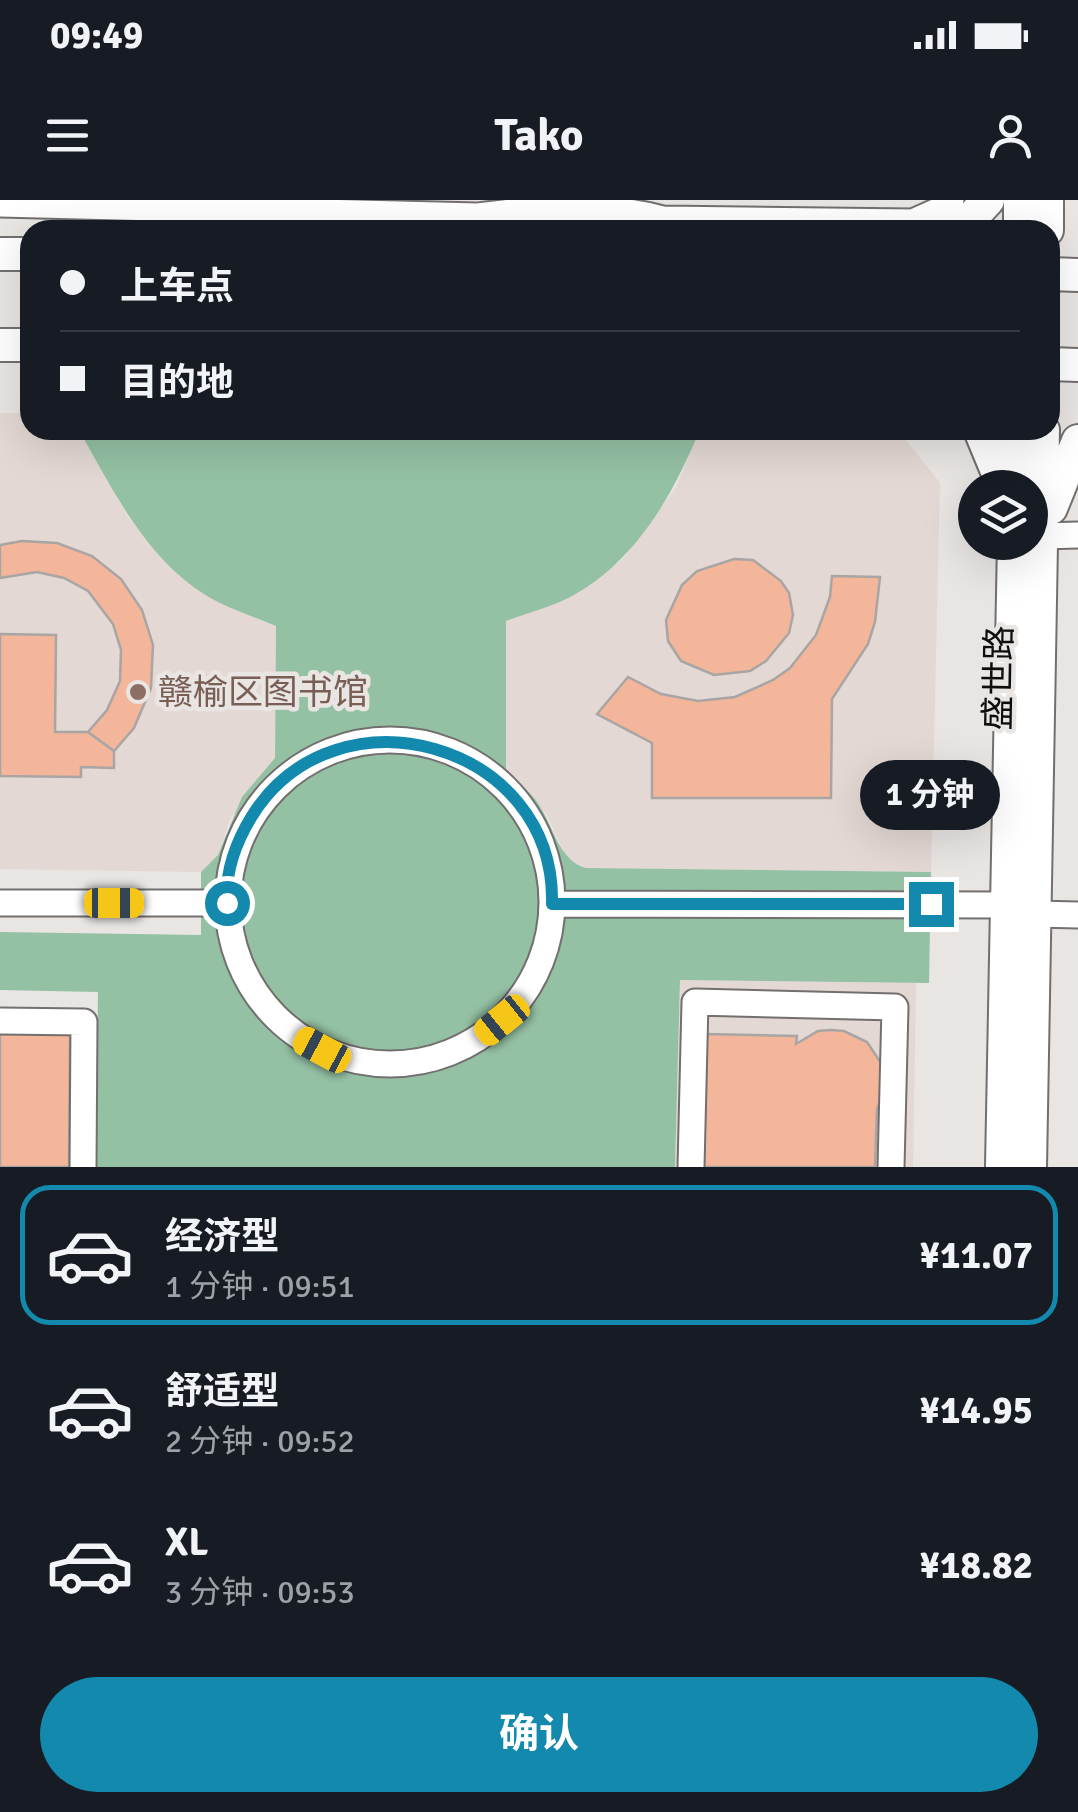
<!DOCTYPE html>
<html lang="zh">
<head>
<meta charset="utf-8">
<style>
	body { margin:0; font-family:Signika,"Noto Sans SC",sans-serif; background:#242831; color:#f1f3f6; height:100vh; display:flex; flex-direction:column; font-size:38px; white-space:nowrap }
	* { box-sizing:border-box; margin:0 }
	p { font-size:32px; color:#9ea1a6 }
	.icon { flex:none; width:55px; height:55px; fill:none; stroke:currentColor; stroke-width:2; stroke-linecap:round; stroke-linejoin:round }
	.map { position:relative; height:967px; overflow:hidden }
	.side { display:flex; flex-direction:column; background:#171b24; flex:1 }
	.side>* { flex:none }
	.hud { position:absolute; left:20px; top:20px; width:1040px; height:220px; border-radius:30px; box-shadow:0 10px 40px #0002; display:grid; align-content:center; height:220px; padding:0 40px; background:#171b24 }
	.fabs { position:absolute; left:958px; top:270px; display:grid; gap:20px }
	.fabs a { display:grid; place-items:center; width:90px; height:90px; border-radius:50%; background:#171b24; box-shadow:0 10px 40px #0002; font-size:50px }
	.end { position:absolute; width:45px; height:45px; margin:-22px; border:12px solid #1489ae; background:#fff; box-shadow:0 0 0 5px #fff }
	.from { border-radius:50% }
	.bubble { position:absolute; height:70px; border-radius:35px; background:#171b24; box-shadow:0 10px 40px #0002; font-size:32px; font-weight:700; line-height:70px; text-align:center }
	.car { position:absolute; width:30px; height:60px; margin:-30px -15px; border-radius:12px; box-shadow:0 0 8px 2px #0007; background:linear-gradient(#f5c518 24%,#345 0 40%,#f5c518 0 76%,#345 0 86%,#f5c518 0) }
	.hud b { display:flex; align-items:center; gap:35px; height:95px; font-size:38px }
	.hud b+b { border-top:2px solid #363941 }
	.hud i { width:25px; height:25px; background:#f1f3f6 }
	ul { padding:18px 0 0; list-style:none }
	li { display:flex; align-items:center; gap:30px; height:140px; margin:0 20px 15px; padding:0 20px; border:5px solid transparent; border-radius:30px }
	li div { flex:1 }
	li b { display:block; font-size:38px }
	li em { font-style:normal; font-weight:700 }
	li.on { border-color:#1489ae }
	li>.icon { width:90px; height:90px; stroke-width:1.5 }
	.primary-button { display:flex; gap:20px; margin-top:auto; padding:20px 40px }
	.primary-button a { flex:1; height:115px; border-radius:60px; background:#1489ae; color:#fff; font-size:40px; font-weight:700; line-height:115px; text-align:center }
	.status { display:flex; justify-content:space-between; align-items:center; height:70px; padding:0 50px; background:#171b24; direction:ltr }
	.status svg { height:28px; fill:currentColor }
	header { display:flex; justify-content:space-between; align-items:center; height:130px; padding:0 40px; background:#171b24; font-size:45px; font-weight:700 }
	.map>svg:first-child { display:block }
	.built { fill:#e3d8d3 }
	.green { fill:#94c1a4 }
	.building { fill:#f3b69a; stroke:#a8a5a4; stroke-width:2.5 }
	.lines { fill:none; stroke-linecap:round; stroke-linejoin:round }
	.minor-casing { stroke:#726f6e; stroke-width:29 }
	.major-casing { stroke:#726f6e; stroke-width:36 }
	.minor { stroke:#fff; stroke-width:25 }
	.major { stroke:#fff; stroke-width:32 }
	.route { stroke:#1489ae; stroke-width:12 }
	.education-dot { fill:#8d6e63; stroke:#e8e5e3; stroke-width:4 }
	.labels { text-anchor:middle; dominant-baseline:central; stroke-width:9; stroke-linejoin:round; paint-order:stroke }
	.street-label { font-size:35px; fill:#0f0e0e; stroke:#e8e5e3 }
	.education-label { font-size:35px; fill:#785e54; stroke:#e8e5e3; text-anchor:start }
</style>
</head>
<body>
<div class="status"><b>09:49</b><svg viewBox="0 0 49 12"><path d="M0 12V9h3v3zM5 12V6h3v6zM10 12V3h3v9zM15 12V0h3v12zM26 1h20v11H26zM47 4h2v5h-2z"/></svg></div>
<header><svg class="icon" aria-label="menu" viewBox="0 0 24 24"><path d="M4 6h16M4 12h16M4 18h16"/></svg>Tako<svg class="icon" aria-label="person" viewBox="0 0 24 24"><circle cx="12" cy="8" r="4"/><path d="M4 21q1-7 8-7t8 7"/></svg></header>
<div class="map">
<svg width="1078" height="967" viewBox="0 0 1078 967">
	<rect width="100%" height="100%" fill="#e8e5e3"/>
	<path class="built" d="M0,213H30V230H79L128,317L161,357L190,384L218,402L276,425L275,558L230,619L218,655L201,672L0,669Z
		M699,232L902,235L940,283L931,672L586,668L567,659L548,617L533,596L506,571V421L570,397L623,359L676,287Z
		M680,780L916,783L913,967H675Z"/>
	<path class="green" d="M79,230L699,232C672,296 636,361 572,396C552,407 527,413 506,421V571C516,580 527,589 535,599C553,622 557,660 586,668L931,672L929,783L680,780L675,967H96L98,792L0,790V732L201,735V672L218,655L242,597L275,558L276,426C257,418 236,411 218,402C150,367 115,294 79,230Z"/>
	<path class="building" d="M22,341L57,343L92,356L121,379L142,410L153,445L151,488L134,528L114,551L88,532L107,510L120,481L121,450L113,424L88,391L64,378L37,372L0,378V345Z
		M734,359L753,360L781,381L789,393L793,415L789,433L766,461L750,471L714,475L681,461L668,441L666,420L682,385L697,371Z
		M832,376L880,377L875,422L868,444L832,499L831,598H652V543L597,514L628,477L661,494L698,501L735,497L773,480L790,468L816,435L830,397Z
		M0,434L56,435L55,532H88L114,551V568L81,567V577L0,576Z
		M831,830L844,831L867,842L881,863L884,891L877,909L875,967H704L707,834L797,836L796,844L818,831Z
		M0,833L70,834L69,967H0Z"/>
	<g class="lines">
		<defs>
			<path id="minor" d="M0,4L478,16C538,8 604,3 663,19L913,22L944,8L951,0
				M1041,336L1078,335
				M228 702a162 162 0 1 1 324 0a162 162 0 1 1-324 0Z
				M0,703H227
				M552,704L1007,705
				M1035,714L1078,715
				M0,821L84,822L83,967
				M691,967L695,802L895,807L891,967"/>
			<path id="major" d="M960,30L988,0
				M1020,30V0
				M1047,30V0
				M0,54H30
				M1050,74L1078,75
				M0,145H30
				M1050,164L1078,165
				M980,230L1004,288
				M1015,288L1016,230
				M1051,308L1078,241
				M1002,967L1014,342
				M1030,967L1043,230"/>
		</defs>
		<use href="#minor" class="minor-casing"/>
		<use href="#major" class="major-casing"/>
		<use href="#minor" class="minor"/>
		<use href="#major" class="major"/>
	</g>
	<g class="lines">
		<path class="route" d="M227,703C225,673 236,642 252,616C335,482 556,542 552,704H931"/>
	</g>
	<circle class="education-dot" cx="138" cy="492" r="10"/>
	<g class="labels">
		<g class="street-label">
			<text transform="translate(999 478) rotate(-89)">盛世路</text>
		</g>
		<g class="education-label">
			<text x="158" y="492">赣榆区图书馆</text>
		</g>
	</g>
</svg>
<div class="fabs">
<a><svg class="icon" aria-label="layers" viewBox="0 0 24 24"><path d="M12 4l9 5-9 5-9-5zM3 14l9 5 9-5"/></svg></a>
</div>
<i class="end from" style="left:227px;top:703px"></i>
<i class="end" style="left:931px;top:704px"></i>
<div class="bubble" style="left:860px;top:560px;width:140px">1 分钟</div>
<i class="car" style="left:114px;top:703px;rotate:90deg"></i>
<i class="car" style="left:502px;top:820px;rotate:231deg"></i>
<i class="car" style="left:322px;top:850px;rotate:298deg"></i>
<div class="hud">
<b><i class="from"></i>上车点</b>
<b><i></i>目的地</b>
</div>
</div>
<section class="side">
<ul>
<li class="on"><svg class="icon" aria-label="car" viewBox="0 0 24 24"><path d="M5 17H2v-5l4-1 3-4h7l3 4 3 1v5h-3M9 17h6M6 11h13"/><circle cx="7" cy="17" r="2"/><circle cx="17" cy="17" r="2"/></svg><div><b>经济型</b><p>1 分钟 · 09:51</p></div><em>¥11.07</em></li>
<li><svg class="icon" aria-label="car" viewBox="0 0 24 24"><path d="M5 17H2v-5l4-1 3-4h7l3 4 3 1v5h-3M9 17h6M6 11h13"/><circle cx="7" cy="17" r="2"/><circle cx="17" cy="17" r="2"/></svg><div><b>舒适型</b><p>2 分钟 · 09:52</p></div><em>¥14.95</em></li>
<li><svg class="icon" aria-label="car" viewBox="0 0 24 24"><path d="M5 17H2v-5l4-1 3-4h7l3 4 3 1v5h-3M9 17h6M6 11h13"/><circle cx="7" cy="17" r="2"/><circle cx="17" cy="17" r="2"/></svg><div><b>XL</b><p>3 分钟 · 09:53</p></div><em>¥18.82</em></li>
</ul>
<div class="primary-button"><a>确认</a></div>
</section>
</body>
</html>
